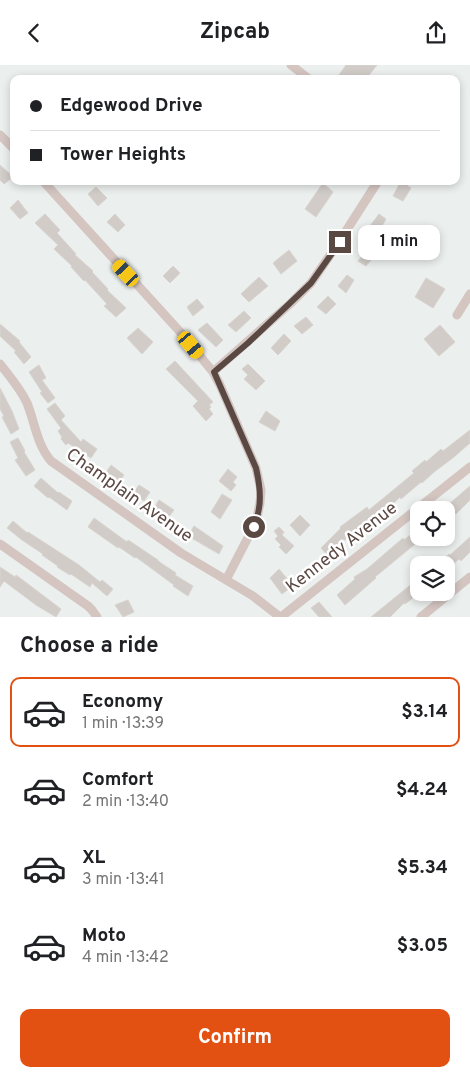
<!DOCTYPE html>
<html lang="en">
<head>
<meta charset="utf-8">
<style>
	body { margin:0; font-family:Overpass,sans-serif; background:#f2f2f2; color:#202124; height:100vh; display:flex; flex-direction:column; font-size:19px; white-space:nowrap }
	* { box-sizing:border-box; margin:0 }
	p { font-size:16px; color:#757577 }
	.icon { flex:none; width:28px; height:28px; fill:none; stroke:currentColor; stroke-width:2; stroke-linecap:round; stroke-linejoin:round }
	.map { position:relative; height:552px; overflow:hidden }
	.side { display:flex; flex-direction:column; background:#fff; flex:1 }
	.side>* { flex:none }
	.banner { position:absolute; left:10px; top:10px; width:450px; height:110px; border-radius:10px; box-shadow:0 2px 8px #0003; display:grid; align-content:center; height:110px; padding:0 20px; background:#fff }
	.fabs { position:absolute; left:410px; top:436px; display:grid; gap:10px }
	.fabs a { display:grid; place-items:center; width:45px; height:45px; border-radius:10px; background:#fff; box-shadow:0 2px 8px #0003; font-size:25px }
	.end { position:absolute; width:22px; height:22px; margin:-11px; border:6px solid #5a4843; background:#fff; box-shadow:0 0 0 2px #fff }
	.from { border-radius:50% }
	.bubble { position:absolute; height:35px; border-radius:10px; background:#fff; box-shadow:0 2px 8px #0003; font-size:16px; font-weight:700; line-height:35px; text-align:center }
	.car { position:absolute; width:15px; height:30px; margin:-15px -8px; border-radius:6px; box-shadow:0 0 4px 1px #0007; background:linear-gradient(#f5c518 24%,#345 0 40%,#f5c518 0 76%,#345 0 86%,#f5c518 0) }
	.banner b { display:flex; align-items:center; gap:18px; height:48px; font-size:19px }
	.banner b+b { border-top:1px solid #e0e0e0 }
	.banner i { width:12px; height:12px; background:#202124 }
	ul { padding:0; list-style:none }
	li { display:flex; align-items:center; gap:15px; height:70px; margin:0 10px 8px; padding:0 10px; border:2px solid transparent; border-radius:10px }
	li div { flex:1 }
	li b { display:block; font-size:19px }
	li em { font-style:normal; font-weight:700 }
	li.current { border-color:#e25112 }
	li>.icon { width:45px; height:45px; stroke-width:1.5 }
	h2 { padding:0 20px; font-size:22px; line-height:60px }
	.button { display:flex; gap:10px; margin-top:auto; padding:10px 20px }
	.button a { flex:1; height:58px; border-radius:10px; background:#e25112; color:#fff; font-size:20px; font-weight:700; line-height:58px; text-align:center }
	header { display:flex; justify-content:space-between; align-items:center; height:65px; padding:0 20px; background:#fff; font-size:22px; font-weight:700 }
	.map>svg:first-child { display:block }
	.building { fill:#d1ccc8; stroke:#d8d3cf }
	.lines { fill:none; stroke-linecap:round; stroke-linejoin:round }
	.minor { stroke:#d4c5c1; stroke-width:9 }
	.route { stroke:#5a4843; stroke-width:6 }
	.labels { text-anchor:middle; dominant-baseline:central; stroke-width:5; stroke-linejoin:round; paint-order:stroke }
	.street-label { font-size:18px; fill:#5a4843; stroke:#fff }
</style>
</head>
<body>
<header><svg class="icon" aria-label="back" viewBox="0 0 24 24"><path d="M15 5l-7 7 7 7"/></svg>Zipcab<svg class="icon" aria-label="share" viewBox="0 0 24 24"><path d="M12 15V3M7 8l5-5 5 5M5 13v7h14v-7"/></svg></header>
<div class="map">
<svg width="470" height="552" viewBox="0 0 470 552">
	<rect width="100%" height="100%" fill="#ebefee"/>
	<path class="building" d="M346,0H377L366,14H344L339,10Z
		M0,100L13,112L4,119L0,115Z
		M401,116L411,123L403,136L393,131Z
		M323,118L333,127L316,152L305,144Z
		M96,122L107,133L98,141L88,129Z
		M18,135L28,148L20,154L10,143Z
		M45,149L60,165L57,168L76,189L75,190L93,206L92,207L108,224L107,225L126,243L116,252L104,241L107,239L85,215L84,216L71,202L72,201L54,184L58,180L35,158Z
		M115,149L125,160L118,167L107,157Z
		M379,149L386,154L379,166L370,161Z
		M368,184L376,189L366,201L358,196Z
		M289,185L297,196L281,209L273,198Z
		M173,201L180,208L170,218L163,211Z
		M347,210L354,215L346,228L338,221Z
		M259,212L268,221L249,237L241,229Z
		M426,213L445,224L433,243L415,232Z
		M328,231L336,239L326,249L317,242Z
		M197,234L204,242L193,251L187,242Z
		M244,246L251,253L236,267L228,260Z
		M306,252L313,260L302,269L294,261Z
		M207,258L223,275L216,282L198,265Z
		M0,259L20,276L19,277L31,292L24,299L14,287L16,286L0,271Z
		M440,260L455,277L439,291L424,274Z
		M138,263L153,277L142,289L127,273Z
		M284,269L291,276L278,290L271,283Z
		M175,296L213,337L209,340L211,342L209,344L213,349L206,356L193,341L198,336L166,304Z
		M248,299L265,316L256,325L244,314L248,310L242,304Z
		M39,300L46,313L42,315L55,333L48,338L40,328L42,327L29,307Z
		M0,323L12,346L19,364L11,369L2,352L4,351L0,344Z
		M55,338L65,351L61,355L81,377L83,374L97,384L91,393L68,378L66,380L61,374L62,372L58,366L61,363L47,344Z
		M266,346L280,356L275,366L259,357Z
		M470,365V378L454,392L434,407L422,418L421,417L401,434L400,432L385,447L382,443L340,479L341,480L329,492L321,483L341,463L340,462L367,442L369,445L414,408L412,406L425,395L426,397L441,384L443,386Z
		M18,373L25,386L24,387L35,405L26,411L15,395L18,393L10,377Z
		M111,400L124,410L118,419L105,409Z
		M228,404L237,412L233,417L236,420L231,426L219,416Z
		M41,413L58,428L59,427L72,436L67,445L49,432L48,433L34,421Z
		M139,420L150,427L144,436L133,428Z
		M470,421V435L456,449L448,440Z
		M222,429L232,435L220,454L211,447Z
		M159,435L174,445L168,453L154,443Z
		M300,450L310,460L300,471L290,460Z
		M94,453L127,477L128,475L158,495V496L176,508L175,510L193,521L188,531L173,521L174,520L136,492L135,493L119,482L118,483L88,462Z
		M13,456L27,468L28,467L79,500L100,517L102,515L113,524L107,531L92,518L90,522L71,509L70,510L57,502L58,501L42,490L43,489L22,475L7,463Z
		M194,461L223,481L219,489L188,471Z
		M279,462L284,467L282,470L294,481L286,489L279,482L281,480L275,474L278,471L274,466Z
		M419,463V472H424L416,480L415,479L375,512L376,513L345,540L337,530L355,514L354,512L367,504L403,473L404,475Z
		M470,472V487L461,496L459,494L446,505V500H437L449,489L450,490Z
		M0,502L15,512L16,510L61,544L56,552L36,540L4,516L0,522Z
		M279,504L293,521L282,529L270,513Z
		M419,513V528L405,539L404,538L390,552H371Z
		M128,535L134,547L123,552L115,540Z
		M319,537L332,552H319L311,543Z"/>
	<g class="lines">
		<path class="minor" d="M291,0L309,14
			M0,70L14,84
			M43,116L182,269L213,307L220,320L256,403L261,425L260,438L256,457L226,515
			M457,250L470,229
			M0,299C10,312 20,323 27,338C35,358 37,380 51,396L181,488L253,531L280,552
			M213,307L291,238L311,218L339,177L378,116
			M0,479L88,541L92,545L97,552
			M281,552L470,402
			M421,552L470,512"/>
	</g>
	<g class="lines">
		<path class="route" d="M254,462C262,441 261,425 256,403L214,307L248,278L311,218L340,177"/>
	</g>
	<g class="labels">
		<g class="street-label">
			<text transform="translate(129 431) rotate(35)">Champlain Avenue</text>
			<text transform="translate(342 483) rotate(-38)">Kennedy Avenue</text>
		</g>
	</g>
</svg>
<div class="fabs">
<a><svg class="icon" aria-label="locate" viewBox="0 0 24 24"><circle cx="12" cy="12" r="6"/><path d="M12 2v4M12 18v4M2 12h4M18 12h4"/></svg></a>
<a><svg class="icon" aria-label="layers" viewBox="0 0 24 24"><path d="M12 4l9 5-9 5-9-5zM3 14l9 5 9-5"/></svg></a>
</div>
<i class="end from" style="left:254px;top:462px"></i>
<i class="end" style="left:340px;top:177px"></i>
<div class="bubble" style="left:358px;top:160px;width:82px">1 min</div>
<i class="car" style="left:126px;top:208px;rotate:317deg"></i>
<i class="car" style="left:191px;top:280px;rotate:140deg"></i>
<div class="banner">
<b><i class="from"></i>Edgewood Drive</b>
<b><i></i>Tower Heights</b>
</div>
</div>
<section class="side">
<h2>Choose a ride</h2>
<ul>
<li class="current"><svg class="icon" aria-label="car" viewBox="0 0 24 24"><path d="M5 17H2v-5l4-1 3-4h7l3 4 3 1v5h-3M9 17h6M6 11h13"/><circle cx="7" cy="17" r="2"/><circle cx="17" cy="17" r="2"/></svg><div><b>Economy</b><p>1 min · 13:39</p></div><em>$3.14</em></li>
<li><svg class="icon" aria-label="car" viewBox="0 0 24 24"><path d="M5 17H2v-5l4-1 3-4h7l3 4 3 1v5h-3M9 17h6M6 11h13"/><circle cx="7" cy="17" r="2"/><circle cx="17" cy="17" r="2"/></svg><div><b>Comfort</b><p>2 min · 13:40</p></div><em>$4.24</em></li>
<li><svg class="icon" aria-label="car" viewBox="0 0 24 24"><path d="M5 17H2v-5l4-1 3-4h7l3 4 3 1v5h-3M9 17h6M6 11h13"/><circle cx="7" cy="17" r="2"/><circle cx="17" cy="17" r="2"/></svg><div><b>XL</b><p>3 min · 13:41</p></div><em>$5.34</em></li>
<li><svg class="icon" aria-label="car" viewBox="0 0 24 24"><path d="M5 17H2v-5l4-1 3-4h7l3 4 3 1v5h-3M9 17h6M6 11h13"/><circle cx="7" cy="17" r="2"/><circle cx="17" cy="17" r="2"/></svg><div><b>Moto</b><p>4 min · 13:42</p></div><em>$3.05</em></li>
</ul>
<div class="button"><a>Confirm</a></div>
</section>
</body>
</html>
